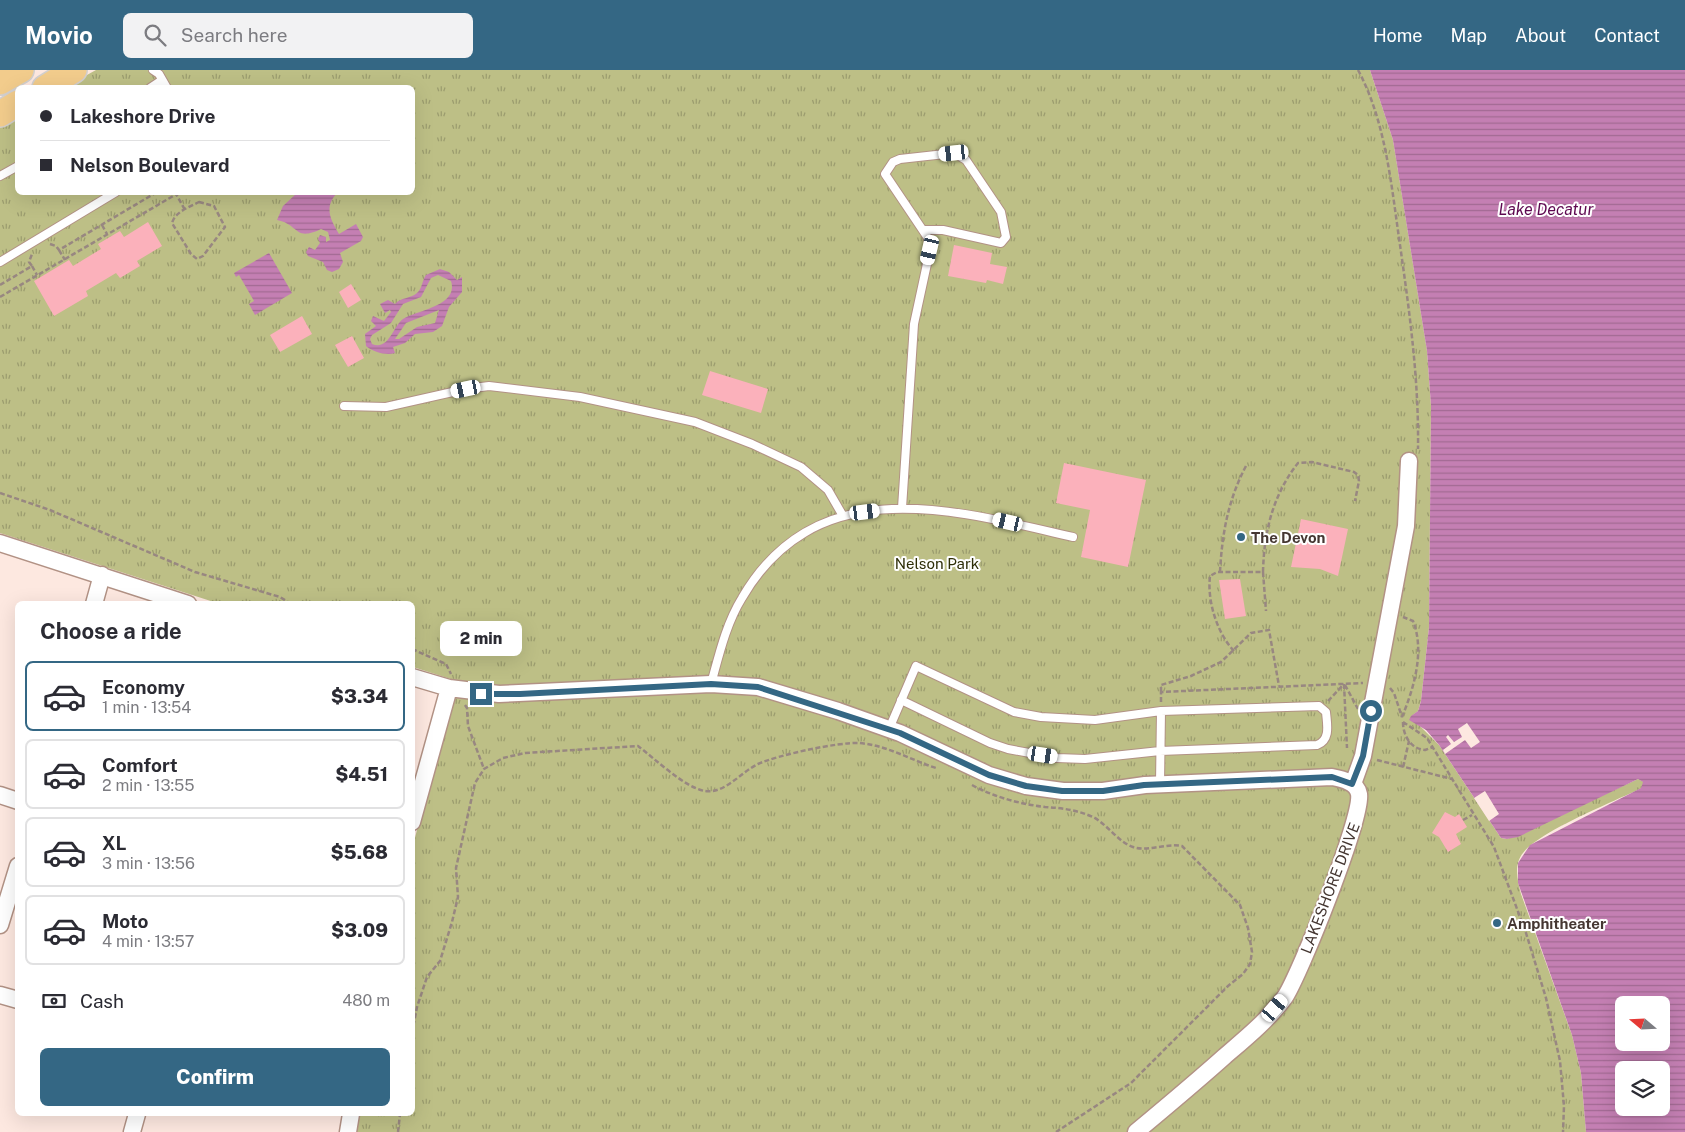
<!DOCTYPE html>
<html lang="en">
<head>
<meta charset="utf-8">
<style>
	body { margin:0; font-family:"Public Sans",sans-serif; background:#f2f2f3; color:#2b2b33; height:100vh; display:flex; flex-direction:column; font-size:19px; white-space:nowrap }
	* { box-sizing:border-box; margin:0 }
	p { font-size:16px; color:#7c7c81 }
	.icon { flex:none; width:28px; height:28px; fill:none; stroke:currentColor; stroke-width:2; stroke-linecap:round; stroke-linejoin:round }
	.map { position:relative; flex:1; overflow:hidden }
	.sheet { position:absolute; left:15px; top:531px; width:400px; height:515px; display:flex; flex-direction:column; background:#fff; border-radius:8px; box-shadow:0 5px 20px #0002 }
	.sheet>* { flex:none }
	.top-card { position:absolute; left:15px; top:15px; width:400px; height:110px; border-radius:8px; box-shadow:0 5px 20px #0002; display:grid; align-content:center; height:110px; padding:0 25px; background:#fff }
	.needle { width:32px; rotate:289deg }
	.tools { position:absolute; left:1615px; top:926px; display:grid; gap:10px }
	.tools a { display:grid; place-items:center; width:55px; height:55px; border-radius:8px; background:#fff; box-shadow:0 5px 20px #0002; font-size:25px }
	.end { position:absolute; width:22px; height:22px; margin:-11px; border:6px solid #346784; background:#fff; box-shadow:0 0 0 2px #fff }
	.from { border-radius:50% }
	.bubble { position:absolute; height:35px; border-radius:8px; background:#fff; box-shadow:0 5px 20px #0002; font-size:16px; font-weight:800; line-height:35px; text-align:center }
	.car { position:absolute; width:15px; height:30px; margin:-15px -8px; border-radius:6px; box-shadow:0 0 4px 1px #0007; background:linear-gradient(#fff 24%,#345 0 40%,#fff 0 76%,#345 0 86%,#fff 0) }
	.top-card b { display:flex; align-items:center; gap:18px; height:48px; font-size:19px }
	.top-card b+b { border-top:1px solid #e1e1e2 }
	.top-card i { width:12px; height:12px; background:#2b2b33 }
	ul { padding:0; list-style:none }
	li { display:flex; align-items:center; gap:15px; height:70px; margin:0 10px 8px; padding:0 15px; border:2px solid #e1e1e2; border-radius:8px }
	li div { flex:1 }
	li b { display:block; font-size:19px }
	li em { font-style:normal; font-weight:800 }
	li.on { border-color:#346784 }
	li>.icon { width:45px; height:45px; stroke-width:1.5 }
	h2 { padding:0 25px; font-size:22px; line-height:60px }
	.pay { display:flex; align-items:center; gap:12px; height:55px; padding:0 25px; font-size:19px }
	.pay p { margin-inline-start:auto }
	.action { display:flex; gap:10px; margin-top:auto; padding:10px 25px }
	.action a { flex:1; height:58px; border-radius:8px; background:#346784; color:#fff; font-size:20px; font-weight:800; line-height:58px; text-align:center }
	header { display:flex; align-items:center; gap:30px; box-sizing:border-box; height:70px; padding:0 25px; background:#346784; color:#fff }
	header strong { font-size:24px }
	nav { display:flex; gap:28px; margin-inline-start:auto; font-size:18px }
	.search { width:350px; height:45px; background:#f2f2f3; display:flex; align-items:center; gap:12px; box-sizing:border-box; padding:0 18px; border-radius:8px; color:#7c7c81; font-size:19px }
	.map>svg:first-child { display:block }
	.park { fill:url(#park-tufts) }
	.water { fill:url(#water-rules); fill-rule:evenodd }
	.pier { fill:#fde8e0 }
	.building { fill:#fbb1bb }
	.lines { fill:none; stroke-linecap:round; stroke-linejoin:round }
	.service-casing { stroke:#b29285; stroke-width:10 }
	.minor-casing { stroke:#b29285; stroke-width:19 }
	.primary-casing { stroke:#d2cfce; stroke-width:28 }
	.path { stroke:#988781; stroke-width:2.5; stroke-dasharray:5 2.5; stroke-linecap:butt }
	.service { stroke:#fff; stroke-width:8 }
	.minor { stroke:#fff; stroke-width:16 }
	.primary { stroke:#f2cc8c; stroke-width:25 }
	.route { stroke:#346784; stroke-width:6 }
	.poi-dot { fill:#346784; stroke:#fff; stroke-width:2 }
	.labels { text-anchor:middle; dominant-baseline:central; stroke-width:4; stroke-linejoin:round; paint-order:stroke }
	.poi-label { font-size:15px; font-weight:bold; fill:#453732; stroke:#fff; text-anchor:start }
	.park-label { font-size:15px; fill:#2e2e08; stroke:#fff }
	.street-label { font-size:15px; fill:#453732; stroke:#fff }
	.water-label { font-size:16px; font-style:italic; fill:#5e0850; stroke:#fff }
</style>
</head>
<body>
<header>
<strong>Movio</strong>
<div class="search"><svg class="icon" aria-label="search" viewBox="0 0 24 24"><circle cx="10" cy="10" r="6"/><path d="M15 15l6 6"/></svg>Search here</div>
<nav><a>Home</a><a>Map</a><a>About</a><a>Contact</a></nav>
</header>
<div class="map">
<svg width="1685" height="1062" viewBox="0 0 1685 1062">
	<defs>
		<pattern id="park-tufts" width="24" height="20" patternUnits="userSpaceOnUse" patternTransform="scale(1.25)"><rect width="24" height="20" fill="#bdbf86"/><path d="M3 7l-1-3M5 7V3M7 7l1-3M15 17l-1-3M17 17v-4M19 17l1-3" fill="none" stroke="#9b9c6e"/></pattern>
		<pattern id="water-rules" width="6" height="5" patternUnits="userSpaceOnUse" patternTransform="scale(1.25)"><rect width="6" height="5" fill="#c47fb3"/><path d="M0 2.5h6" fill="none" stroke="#a16992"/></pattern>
	</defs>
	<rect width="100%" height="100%" fill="#fde8e0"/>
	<path class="park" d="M96,0H1370L1393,70L1427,281L1431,336L1429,557L1421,631L1418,641L1413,645L1419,655L1439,675L1501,768L1507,769L1638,709L1644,712L1642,718C1613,732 1540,761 1523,783C1513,795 1518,812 1521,824L1572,965L1581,1003L1586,1062H355L358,1044H412L413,775L457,611L413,597L412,534H220L0,463V55L17,45L18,122H412V18L65,17Z"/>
	<path class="water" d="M1370,0H1685V1062H1586L1581,1003L1572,965L1518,813V793L1530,775L1641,718L1643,712L1638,709L1518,767L1507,769L1501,768L1439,675L1426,660L1409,650L1411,646L1418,641L1421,631L1429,557L1431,336L1427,281L1393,70ZM1624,935H1661V972H1624ZM1624,1000H1661V1038H1624Z
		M297,123H337C324,137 330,149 339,164L356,154L363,167L361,171L340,183L343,192L339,199L332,202L327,200L323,192L308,186L306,182L309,177L315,180L320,173L318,169L320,165L326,167V172L330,170L328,162L321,159C294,172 299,154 277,150L283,136Z
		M269,183L292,223L255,245L249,234L254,231L239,205L236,207L234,203Z
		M440,199L449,202L457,210L462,207V222L449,237L442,256L433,262L415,264L405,273L393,277L395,283C387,286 373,282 366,276L365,264L376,256L371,251L373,246L384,251L391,242L390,240L385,243L380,234L388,230L395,234C401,227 410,229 417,223C422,219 422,211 426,205ZM438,205L451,211C459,236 417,240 403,249C393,256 389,281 372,274L370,269L372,265L391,253L403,234L421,227L431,208ZM439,240L435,253L417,257L399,269H395L406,253Z"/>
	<path class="pier" d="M1467,653L1480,672L1471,678L1465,670L1445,684L1443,680L1451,674L1446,667L1448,665L1454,672L1462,667L1458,659Z
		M1485,721L1499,744L1489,751L1474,728Z"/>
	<path class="building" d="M148,152L162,176L137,191L140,196L120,208L116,203L86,221L88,226L54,246L34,211L69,190L73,196L101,179L98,174L120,161L124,167Z
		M954,175L992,183L990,194L1007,197L1003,214L987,210L986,213L948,206Z
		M351,214L361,230L348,238L339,222Z
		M302,246L312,264L280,282L270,265Z
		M352,266L364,288L348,297L335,275Z
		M710,301L768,319L761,343L702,325Z
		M1064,393L1146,410L1128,497L1081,487L1090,440L1056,433Z
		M1301,449L1348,459L1338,506L1320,499L1291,497Z
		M1240,509L1246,546L1225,549L1219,510Z
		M1445,742L1455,747L1459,744L1467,757L1456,764L1461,774L1448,782L1439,767L1432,763Z"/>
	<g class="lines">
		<defs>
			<path id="service" d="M153,0L159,4L167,18
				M150,18L162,10
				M0,106L18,96
				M0,192L116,122
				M344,336L386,337L466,319L489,316L580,327L695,352L752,374L801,397L828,420L843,446
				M902,438L914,254L930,180L928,168L885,104L893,92L900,89L954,83L966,90L1001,142L1006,167L1001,173L943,160H923
				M711,614C719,585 726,554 742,528C817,399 955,440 1073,467
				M889,659L916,596L1014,642L1041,647L1095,650L1161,641L1319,636L1326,642C1327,654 1331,670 1317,675L1160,681L1085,689L1057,688L1008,679L990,673L901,630
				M1160,714L1161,641"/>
			<path id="minor" d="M0,473L188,534
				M94,534L102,505
				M412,607L449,618L499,624L711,614L758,617L838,641L900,663L989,705L1026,716L1063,721H1103L1145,715L1332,707C1342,709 1357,712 1359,724C1363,747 1300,904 1285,927C1269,949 1246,968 1225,986C1196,1012 1166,1037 1136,1062
				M1353,714L1363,686L1406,456L1409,391
				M0,725L18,731
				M412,752L449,618
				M0,855L18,796
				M0,925L18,930
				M132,1062L137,1044
				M348,1062L351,1044"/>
			<path id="primary" d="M0,12L21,0
				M45,18L74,0
				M0,44L18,33"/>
		</defs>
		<use href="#service" class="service-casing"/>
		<use href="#minor" class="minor-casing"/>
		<use href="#primary" class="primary-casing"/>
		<path class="path" d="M1358,0C1385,50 1391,112 1399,168C1409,238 1419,308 1418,379
			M175,122L185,140
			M199,132L214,136L225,157L203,186L197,189L191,184L172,153C175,142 189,137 199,132Z
			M102,155L107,164
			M50,174L56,176L59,180L157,122
			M59,180L65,190
			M32,196L37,205
			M0,215L32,196L29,192L32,184
			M0,227L180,122
			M0,423L50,440L195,502L280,527L291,534
			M1220,502C1222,464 1228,430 1246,396
			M1263,502L1266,541
			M412,579L446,594L451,604
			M1234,581C1217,563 1207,531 1210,506L1217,502H1263C1264,461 1273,425 1298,393L1312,392L1354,402L1358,405L1359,411L1355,431
			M1344,614L1347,678
			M1345,615L1358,639
			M1390,618L1394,623L1402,647
			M1161,622V615L1191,606L1221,592L1251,563L1269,560L1279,616
			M1328,631L1344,614
			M1161,632V622L1363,613
			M465,635L467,638L468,656L484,699
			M1402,647C1414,618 1425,581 1413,551L1403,547
			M1403,652L1427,668L1494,777L1526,863L1546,928L1560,991L1564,1036L1563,1062
			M1403,652C1403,666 1411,679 1425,680L1433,677
			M1377,690L1452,709
			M1403,697L1409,671
			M972,715C994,727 1020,734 1045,737C1062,738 1077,740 1093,747C1107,754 1118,772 1133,777C1149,782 1165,773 1182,776L1240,835L1248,858L1252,882L1250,894L1243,904L1228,916L1131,1013L1056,1062
			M1463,750L1472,745
			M412,963L417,937L427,907L440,891L452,852L458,827L456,798L475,713L484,699L503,688L525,683L638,676C654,688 685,718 705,721C725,724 741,702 758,694C778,685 838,672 859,673C886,675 911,690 936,698
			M398,1062L400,1044"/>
		<use href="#service" class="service"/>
		<use href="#minor" class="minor"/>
		<use href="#primary" class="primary"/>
	</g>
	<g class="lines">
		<path class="route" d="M481,624H520L711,614L758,617L900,663L989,705L1026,716L1062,721H1103L1144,715L1332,707L1352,714L1363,686L1371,641"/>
	</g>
	<g class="poi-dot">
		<circle cx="1241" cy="467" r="5"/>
		<circle cx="1497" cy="853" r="5"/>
	</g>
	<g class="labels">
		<g class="poi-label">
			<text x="1251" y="467">The Devon</text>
			<text x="1507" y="853">Amphitheater</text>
		</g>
		<g class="park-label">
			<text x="937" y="493">Nelson Park</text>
		</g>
		<g class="street-label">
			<text transform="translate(1330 818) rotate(-69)">LAKESHORE DRIVE</text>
		</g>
		<g class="water-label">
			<text x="1546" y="139">Lake Decatur</text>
		</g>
	</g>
</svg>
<div class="tools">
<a><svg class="needle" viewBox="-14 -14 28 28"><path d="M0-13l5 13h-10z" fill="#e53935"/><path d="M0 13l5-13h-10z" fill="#7c7c81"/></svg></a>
<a><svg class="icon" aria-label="layers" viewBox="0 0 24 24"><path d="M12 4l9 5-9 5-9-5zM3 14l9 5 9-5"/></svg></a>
</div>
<i class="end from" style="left:1371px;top:641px"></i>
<i class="end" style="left:481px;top:624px"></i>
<div class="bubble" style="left:440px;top:551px;width:82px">2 min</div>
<i class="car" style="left:954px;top:83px;rotate:264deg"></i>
<i class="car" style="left:930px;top:180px;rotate:193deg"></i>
<i class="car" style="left:466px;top:319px;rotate:258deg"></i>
<i class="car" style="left:865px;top:442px;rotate:83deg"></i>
<i class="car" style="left:1008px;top:452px;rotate:283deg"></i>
<i class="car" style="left:1043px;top:685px;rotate:99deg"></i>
<i class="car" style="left:1275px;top:938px;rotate:41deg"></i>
<div class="top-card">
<b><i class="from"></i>Lakeshore Drive</b>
<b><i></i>Nelson Boulevard</b>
</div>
<section class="sheet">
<h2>Choose a ride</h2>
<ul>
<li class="on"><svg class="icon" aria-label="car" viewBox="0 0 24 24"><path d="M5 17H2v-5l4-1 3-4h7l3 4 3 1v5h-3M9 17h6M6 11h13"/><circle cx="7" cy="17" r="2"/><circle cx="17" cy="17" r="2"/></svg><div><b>Economy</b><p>1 min · 13:54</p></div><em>$3.34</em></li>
<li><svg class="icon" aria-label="car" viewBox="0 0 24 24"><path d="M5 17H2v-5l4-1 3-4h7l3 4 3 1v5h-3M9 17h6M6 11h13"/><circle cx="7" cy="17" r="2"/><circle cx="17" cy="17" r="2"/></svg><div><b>Comfort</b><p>2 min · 13:55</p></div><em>$4.51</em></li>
<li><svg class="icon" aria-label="car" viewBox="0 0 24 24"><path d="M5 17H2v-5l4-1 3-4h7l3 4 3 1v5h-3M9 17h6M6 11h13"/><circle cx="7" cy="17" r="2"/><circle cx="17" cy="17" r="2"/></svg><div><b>XL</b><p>3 min · 13:56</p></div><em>$5.68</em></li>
<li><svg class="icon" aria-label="car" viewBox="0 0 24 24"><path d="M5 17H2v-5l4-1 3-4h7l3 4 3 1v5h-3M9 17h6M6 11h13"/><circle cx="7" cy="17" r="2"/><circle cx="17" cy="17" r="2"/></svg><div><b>Moto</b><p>4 min · 13:57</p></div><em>$3.09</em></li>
</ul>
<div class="pay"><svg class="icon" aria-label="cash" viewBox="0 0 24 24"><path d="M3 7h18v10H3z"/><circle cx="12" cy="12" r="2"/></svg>Cash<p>480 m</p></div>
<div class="action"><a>Confirm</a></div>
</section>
</div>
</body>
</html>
